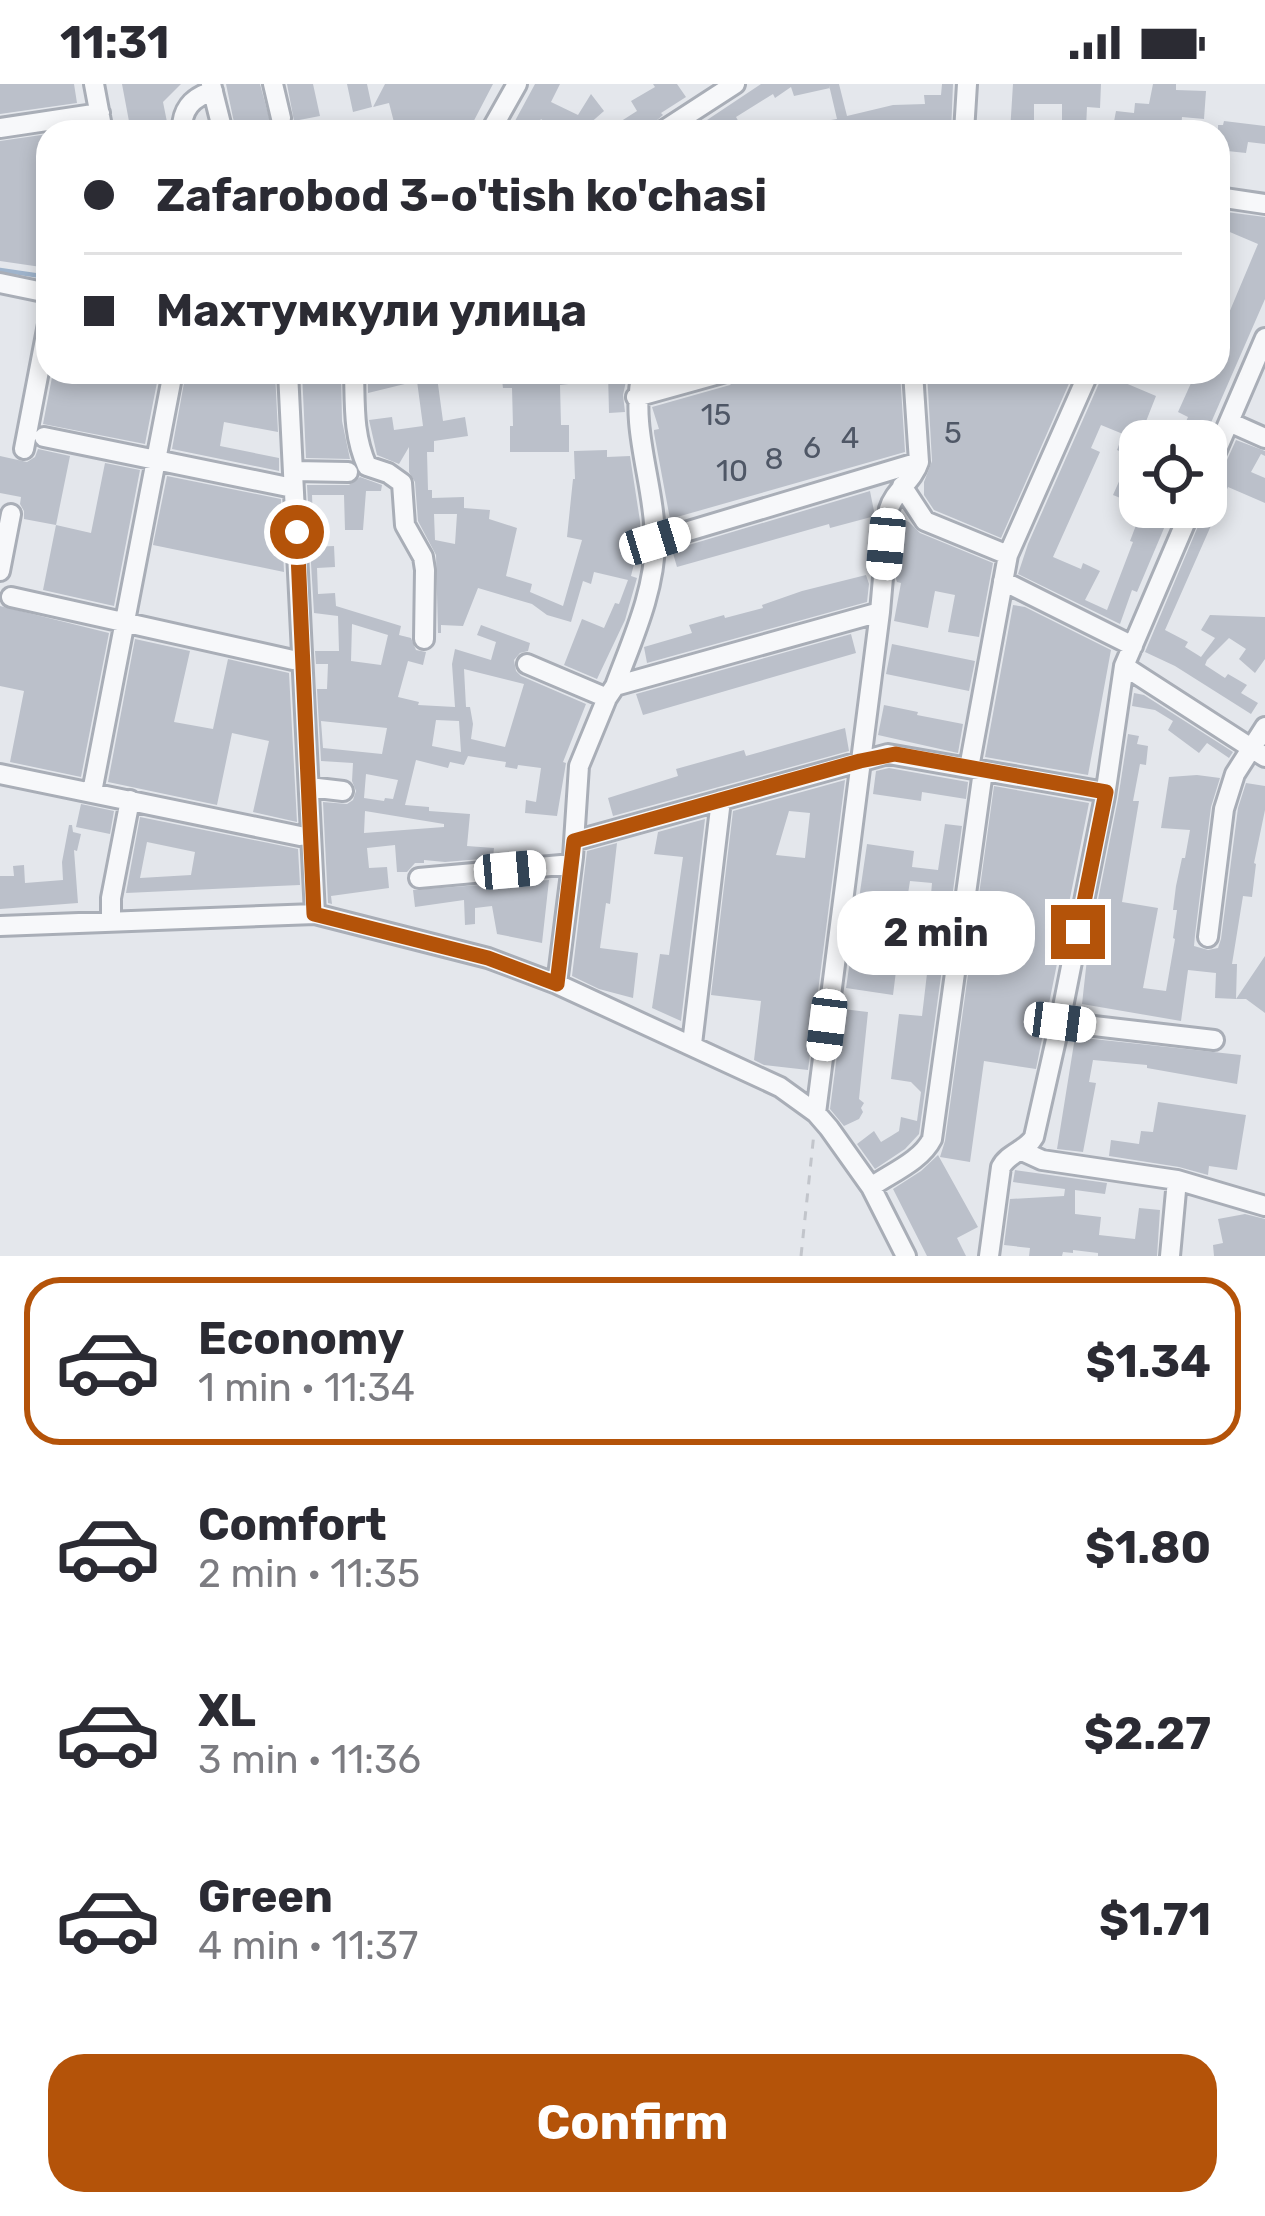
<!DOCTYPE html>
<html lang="en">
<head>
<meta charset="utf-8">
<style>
	body { margin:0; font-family:Rubik,sans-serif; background:#f7f7f7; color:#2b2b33; height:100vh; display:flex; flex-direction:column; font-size:45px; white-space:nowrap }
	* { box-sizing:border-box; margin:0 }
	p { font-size:39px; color:#7c7c81 }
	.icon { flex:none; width:66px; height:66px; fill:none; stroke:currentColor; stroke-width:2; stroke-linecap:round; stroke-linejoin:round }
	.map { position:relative; height:1172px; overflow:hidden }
	.panel { display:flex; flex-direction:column; background:#fff; flex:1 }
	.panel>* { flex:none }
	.top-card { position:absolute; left:36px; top:36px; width:1194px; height:264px; border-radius:36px; box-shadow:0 6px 18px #0003; display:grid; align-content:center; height:264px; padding:0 48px; background:#fff }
	.controls { position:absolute; left:1119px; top:336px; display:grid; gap:24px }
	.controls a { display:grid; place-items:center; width:108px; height:108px; border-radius:24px; background:#fff; box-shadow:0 6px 18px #0003; font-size:60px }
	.end { position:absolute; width:54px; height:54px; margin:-27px; border:15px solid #b45309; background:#fff; box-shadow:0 0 0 6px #fff }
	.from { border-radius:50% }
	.bubble { position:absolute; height:84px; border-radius:36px; background:#fff; box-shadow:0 6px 18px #0003; font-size:39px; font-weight:700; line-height:84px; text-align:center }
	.car { position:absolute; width:36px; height:72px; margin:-36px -18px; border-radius:15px; box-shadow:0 0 9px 3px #0007; background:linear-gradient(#fff 24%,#345 0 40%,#fff 0 76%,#345 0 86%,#fff 0) }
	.top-card b { display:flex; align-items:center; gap:42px; height:114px; font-size:45px }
	.top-card b+b { border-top:3px solid #e1e1e2 }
	.top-card i { width:30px; height:30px; background:#2b2b33 }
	ul { padding:21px 0 0; list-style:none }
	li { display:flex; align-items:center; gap:36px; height:168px; margin:0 24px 18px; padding:0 24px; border:6px solid transparent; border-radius:36px }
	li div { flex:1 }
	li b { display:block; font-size:45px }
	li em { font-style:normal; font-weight:700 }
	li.active { border-color:#b45309 }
	li>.icon { width:108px; height:108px; stroke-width:1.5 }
	.cta { display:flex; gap:24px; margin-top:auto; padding:24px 48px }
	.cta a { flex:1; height:138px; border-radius:36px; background:#b45309; color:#fff; font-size:48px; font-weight:700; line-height:138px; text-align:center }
	.status { display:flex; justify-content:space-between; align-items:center; height:84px; padding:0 60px; background:#fff; direction:ltr }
	.status svg { height:33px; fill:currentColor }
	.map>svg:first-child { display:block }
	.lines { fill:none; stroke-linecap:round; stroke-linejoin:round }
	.stream { stroke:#9fb4cc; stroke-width:4.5 }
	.building { fill:#bbc0ca; fill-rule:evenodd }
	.minor-casing { stroke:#a9aeb7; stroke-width:24 }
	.path { stroke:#c2c5cb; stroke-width:3; stroke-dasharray:9 9; stroke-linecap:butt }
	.minor { stroke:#f7f8fa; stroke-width:18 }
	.route { stroke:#b45309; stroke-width:15 }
	.labels { text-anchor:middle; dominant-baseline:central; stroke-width:9; stroke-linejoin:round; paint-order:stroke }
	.number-label { font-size:30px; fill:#4f5766 }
</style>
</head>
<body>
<div class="status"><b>11:31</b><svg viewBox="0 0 49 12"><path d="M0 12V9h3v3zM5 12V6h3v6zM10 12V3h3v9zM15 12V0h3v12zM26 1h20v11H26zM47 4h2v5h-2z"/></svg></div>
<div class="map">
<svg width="1265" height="1172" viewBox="0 0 1265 1172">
	<rect width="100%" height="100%" fill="#e4e7ec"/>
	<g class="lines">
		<path class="stream" d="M0,186L48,193"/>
	</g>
	<path class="building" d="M0,0H74L77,19L0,30Z
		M122,0H181L163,18L169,48H131Z
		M226,0H260L273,48H236Z
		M287,0H313L320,32L294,37Z
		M347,0H367L372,23L353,28Z
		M385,0H493L468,48H424L413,42L396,46L389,19L373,23Z
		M535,0H560L551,18L578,31L591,10L604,27L580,48H557L541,35L534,48H509Z
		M653,0H677L686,13L661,29L663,31L648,44L638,48H604L637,27L631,17L655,3Z
		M761,0H839L847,32L893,21L925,20L924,11H941L942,0H953L951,48L950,41L939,40H925L926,48H866L865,45L815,48L813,39L837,35L829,1L830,4L794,12L791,3L775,14L773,10L736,33L741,42L731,48H689Z
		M1013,0H1101L1100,24L1087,23L1086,44H1073V48H1062V20H1034V48H1010Z
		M1153,0H1176V6L1206,7L1204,35L1182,33L1181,48L1125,45V48H1112L1116,27L1134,29L1135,19L1149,20Z
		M1224,37L1265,42V60L1248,58L1246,69L1218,66V41H1223Z
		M48,50V184L0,177V57Z
		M1218,127L1265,133V215L1203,357H1177L1188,333L1178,328L1196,288H1218V247L1221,248L1258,160L1218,143Z
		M53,288H159L145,360L43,340Z
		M186,288H275L278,348L224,338L220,362L279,374V387L172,365Z
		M302,288H341L342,337L350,375L306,374Z
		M368,288H439L437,293L443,337L465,333L468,352L434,357V368H427L428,406H432V414L464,413V424L490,426L489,435L517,444L506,492L532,500L530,508L563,522L582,456L567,453L573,395H575L574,367L607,366V373L630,372L640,437L641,469L637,468L631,492L637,494L625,536L597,595L564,581L582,535L604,544L615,519L619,520L628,496L594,488L591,500L583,497L571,538L547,531L532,520L478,504L463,542L441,541V549H438L436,471L418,437L415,398L409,388V363L399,380L377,371L369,336L392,333L394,346L423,342L417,297L368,309ZM434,430H457L455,460L435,456Z
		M501,288H513V294L540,292V288H575L577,299L560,301L561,341H569V368H510V342H513L512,304H503Z
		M608,288H628L623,311L625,328L609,329Z
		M758,288H900L905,368L670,435L654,349V346L659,345L652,323L730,301L738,293Z
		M927,288H1074L1001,454L934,426L924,411V398L932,377Z
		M1104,288H1127L1123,298L1156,312L1132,373L1117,366L1123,350L1101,341L1091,364L1100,368L1053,473L1081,485L1083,479L1100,487L1085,516L1107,526L1133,458L1130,457L1143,423H1173L1137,508L1132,506L1120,540L1018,490L1028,460Z
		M1236,356L1265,367V372L1261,370L1251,388L1265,394V419L1228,403L1165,546L1188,558L1185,563L1201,573L1215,554L1201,546L1210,531L1265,533V575L1255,589L1239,575L1246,565L1229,554L1207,576L1205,581L1225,594L1228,590L1247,601L1241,609L1258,619L1251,630L1175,582L1145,568L1204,428L1206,413L1218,396Z
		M38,365L70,372L56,441L24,435V427L20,420L21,413L0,409V372L27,378L35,373Z
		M1129,375L1140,380V390L1132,407L1140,411V422L1113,411Z
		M105,379L140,386L114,522L43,506L56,441L91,449Z
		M167,392L281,415L284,488L153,461Z
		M360,393L382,401L381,407H366L363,446H345L344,411H312L313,436H309L307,401H349Z
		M870,407L875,432L830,444L829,440L677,483L672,466Z
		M902,435L909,438L920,449L993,479L979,553L948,548L955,511L935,507L928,544L894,537L901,499L897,498L896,495Z
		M334,462L335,483L317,484L318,510L335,509L336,522L401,542L399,551L411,554L416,566L426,568L423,581L408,577L398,613L419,618L418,621L455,623L452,580L455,565L491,576L496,558L477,551L481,541L530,559L528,567L520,569L514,576L516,587L521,592L586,620L563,678L566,679L557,732L525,729L526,716L536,718L541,684L518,681L517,685L505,683L506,678L468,672L464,681L450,678L448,684L416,676L405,721L429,723V727L470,730L467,762L494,764L493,774L445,778L424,776V779H415L407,788H397L395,761L367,764L369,784L387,783L389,804L331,812L332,820L328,819L323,718L347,720L353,716L356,707L352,697L353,679L321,677L317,605H327L328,580H316L315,567H339L338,532L314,529L310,463ZM352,540L388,551L381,581L351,577ZM464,585L524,600L505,663L471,655L473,640L470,623H466ZM436,636L459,637L461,668L432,662ZM321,637L387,644L382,670L323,664ZM366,690L398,696L393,715L385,714L384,717L364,714ZM365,727L444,740V743L364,749Z
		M866,491L869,500L867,518L647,579L644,563L692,549L689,541L724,531L725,534L763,524L762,521L802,507Z
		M1013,521L1025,523L1111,566L1088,691L985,673Z
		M0,522L109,549L81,693L10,678L24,607L0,602Z
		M851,550L856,569L643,631L636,610Z
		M135,555L190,567L174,638L213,645L228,575L289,589L297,738L253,728L269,657L232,649L217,721L108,698Z
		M892,560L975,577L969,607L886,590Z
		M1134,609L1144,611L1233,668L1229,674L1207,659L1199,669L1168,646L1173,637L1155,626L1132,622Z
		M884,621L918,628L917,631L963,640L958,669L878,651Z
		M845,644L849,667L613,732L608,714L678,692L676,685L744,666L746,672Z
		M1128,650L1139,652L1137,660L1148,662L1146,681L1140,680L1133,717H1139L1122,818L1158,824L1143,904L1166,907L1175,855L1173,854L1177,826H1173L1176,802L1182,774H1185L1190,746L1161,744L1169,693L1197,691L1220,694L1211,723L1195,851L1194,862L1208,866L1218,864L1221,855L1238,724L1246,699L1265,702V726L1254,779L1256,780L1252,813L1243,812L1232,880H1237L1236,915L1215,914L1216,889L1188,886L1181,937L1082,920L1088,866L1118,715Z
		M889,684L968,698L966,715L922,708L921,717L873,710L876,687Z
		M845,696L808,986L764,981L754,976L761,917L711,911L733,727ZM789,727L810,729L805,774L776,771Z
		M994,702L1089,719L1036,985L984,977L970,1078L940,1073L945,1057Z
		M81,720L114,727L110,750L76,743Z
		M140,733L298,765L300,801L126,809ZM147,758L195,768L191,791L140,794Z
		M705,735L681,937L652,924L660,870L669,871L683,773L654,770L658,748Z
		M945,740L962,742L919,1050L905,1065L875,1085L857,1060L874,1047L881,1058L891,1052L899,1047L901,1033L917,1037L921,1008L911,998L891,995L899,930L922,932L928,881L897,879L893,911L846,904L867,760L914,767L912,783L938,786ZM910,797L932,799L929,834L934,835L929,870L899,867Z
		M69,741H72L73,748L81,750L77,767L74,766L78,819L0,825V792H14L13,782L24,781L25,799L63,796L62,778Z
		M617,759L610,820L606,819L600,864L638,869L633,914L599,905L572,892L587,767Z
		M549,796L542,859L497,850L492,822L475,824V840L465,841L464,816L415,823L413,806Z
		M1265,872V929L1246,915H1236Z
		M843,925L868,928L859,1015L864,1019L861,1024L863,1028L859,1035L844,1042L830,1025Z
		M1075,953L1241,971L1237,1000L1147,984V981L1093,976L1089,998L1096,999L1083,1068L1057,1065Z
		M1158,1018L1246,1031L1237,1086L1209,1082L1208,1091L1179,1083L1109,1072L1111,1056L1139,1060L1141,1047L1153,1048Z
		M938,1071L978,1143L957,1154L966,1172H927L893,1105L921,1087Z
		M1015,1086L1107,1099L1105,1110L1075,1106V1130L1101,1133L1099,1151L1135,1155L1139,1124L1160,1126L1157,1172H1098V1169L1073,1166V1169L1063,1168L1062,1172H1029L1030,1164L1004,1161L1010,1115L1064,1112L1065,1105L1013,1098Z
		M1245,1130L1265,1135V1172H1214L1213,1161L1223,1159L1218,1135Z"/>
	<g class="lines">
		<defs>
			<path id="minor" d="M94,0L103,48
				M211,0L223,48
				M273,0L281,34
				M0,44L100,29
				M182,48C181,26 192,13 213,7
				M490,48L517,0
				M661,48L735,0
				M964,48L967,0
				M1218,113L1265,120
				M0,199L48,209
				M288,288L315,830
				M354,288C355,321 353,351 367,382L388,389L402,399L405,441L423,473L425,486L424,555
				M636,313L726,288
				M1229,338L1265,354
				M44,353L288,403
				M24,365L48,240
				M294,387L348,388
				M1206,391L1265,254
				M902,402L925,437L1008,471
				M655,457L919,378
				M0,487L11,430
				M1003,497L1133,562
				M11,513L293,576
				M527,580L607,614
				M1124,582L1265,673
				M615,602L880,528
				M969,684L1008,471L1089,288
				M0,690L300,752
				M309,703L343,707
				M92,708L173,288
				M574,757L888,670L1105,708
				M419,794L572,780
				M111,837V814L130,716
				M0,842L315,830L488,874L557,900L780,1003L816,1029L829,1044L871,1103L906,1172
				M1208,853L1224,725L1235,690L1265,643
				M557,900L573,773L579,682L607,614L615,602C632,556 655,507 655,457C655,400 629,344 642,288
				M1060,938L1214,956
				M692,960L721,716
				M816,1029L880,528L889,425C894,407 913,397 919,378L913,288
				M1020,1066L1042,1076L1177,1096L1265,1122
				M871,1103C891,1089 921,1077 932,1055L983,687
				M989,1172L1001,1083C1008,1069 1027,1066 1034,1053L1060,938L1105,712L1124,582L1192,423
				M1170,1172L1177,1096"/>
		</defs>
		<use href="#minor" class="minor-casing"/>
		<path class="path" d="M801,1172L814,1049"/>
		<use href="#minor" class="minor"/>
	</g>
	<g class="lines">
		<path class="route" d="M297,448L314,830L488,874L557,900L574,757L860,677L895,670L1106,708L1078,848"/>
	</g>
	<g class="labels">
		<g class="number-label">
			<text x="716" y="331">15</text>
			<text x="953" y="349">5</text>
			<text x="850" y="354">4</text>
			<text x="812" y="364">6</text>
			<text x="774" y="375">8</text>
			<text x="732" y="387">10</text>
		</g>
	</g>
</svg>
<div class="controls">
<a><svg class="icon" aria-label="locate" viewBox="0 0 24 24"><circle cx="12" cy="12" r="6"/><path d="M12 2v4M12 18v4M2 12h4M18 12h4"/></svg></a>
</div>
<i class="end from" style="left:297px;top:448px"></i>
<i class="end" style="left:1078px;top:848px"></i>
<div class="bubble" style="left:837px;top:807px;width:198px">2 min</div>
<i class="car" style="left:655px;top:457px;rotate:73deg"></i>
<i class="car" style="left:886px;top:460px;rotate:185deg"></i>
<i class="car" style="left:510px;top:786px;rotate:85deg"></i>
<i class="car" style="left:1060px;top:938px;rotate:97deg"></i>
<i class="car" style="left:827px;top:941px;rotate:187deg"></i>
<div class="top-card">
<b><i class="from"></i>Zafarobod 3-o'tish ko'chasi</b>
<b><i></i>Махтумкули улица</b>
</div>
</div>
<section class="panel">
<ul>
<li class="active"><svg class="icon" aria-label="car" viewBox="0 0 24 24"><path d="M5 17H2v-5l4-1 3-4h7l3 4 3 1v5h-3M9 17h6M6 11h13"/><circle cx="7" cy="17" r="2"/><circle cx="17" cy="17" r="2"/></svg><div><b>Economy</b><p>1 min · 11:34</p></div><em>$1.34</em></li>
<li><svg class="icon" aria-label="car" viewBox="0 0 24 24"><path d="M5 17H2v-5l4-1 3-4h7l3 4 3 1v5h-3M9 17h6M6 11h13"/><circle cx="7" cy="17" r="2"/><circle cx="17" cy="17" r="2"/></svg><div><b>Comfort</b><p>2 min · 11:35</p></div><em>$1.80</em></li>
<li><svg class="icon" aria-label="car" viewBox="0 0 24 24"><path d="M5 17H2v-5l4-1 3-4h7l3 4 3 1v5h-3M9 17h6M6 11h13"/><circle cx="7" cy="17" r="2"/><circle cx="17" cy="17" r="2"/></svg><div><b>XL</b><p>3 min · 11:36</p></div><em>$2.27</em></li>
<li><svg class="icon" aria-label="car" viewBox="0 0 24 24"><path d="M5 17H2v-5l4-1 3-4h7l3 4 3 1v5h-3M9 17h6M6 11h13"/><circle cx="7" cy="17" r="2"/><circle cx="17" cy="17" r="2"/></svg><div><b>Green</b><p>4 min · 11:37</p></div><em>$1.71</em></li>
</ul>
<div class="cta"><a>Confirm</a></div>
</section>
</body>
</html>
